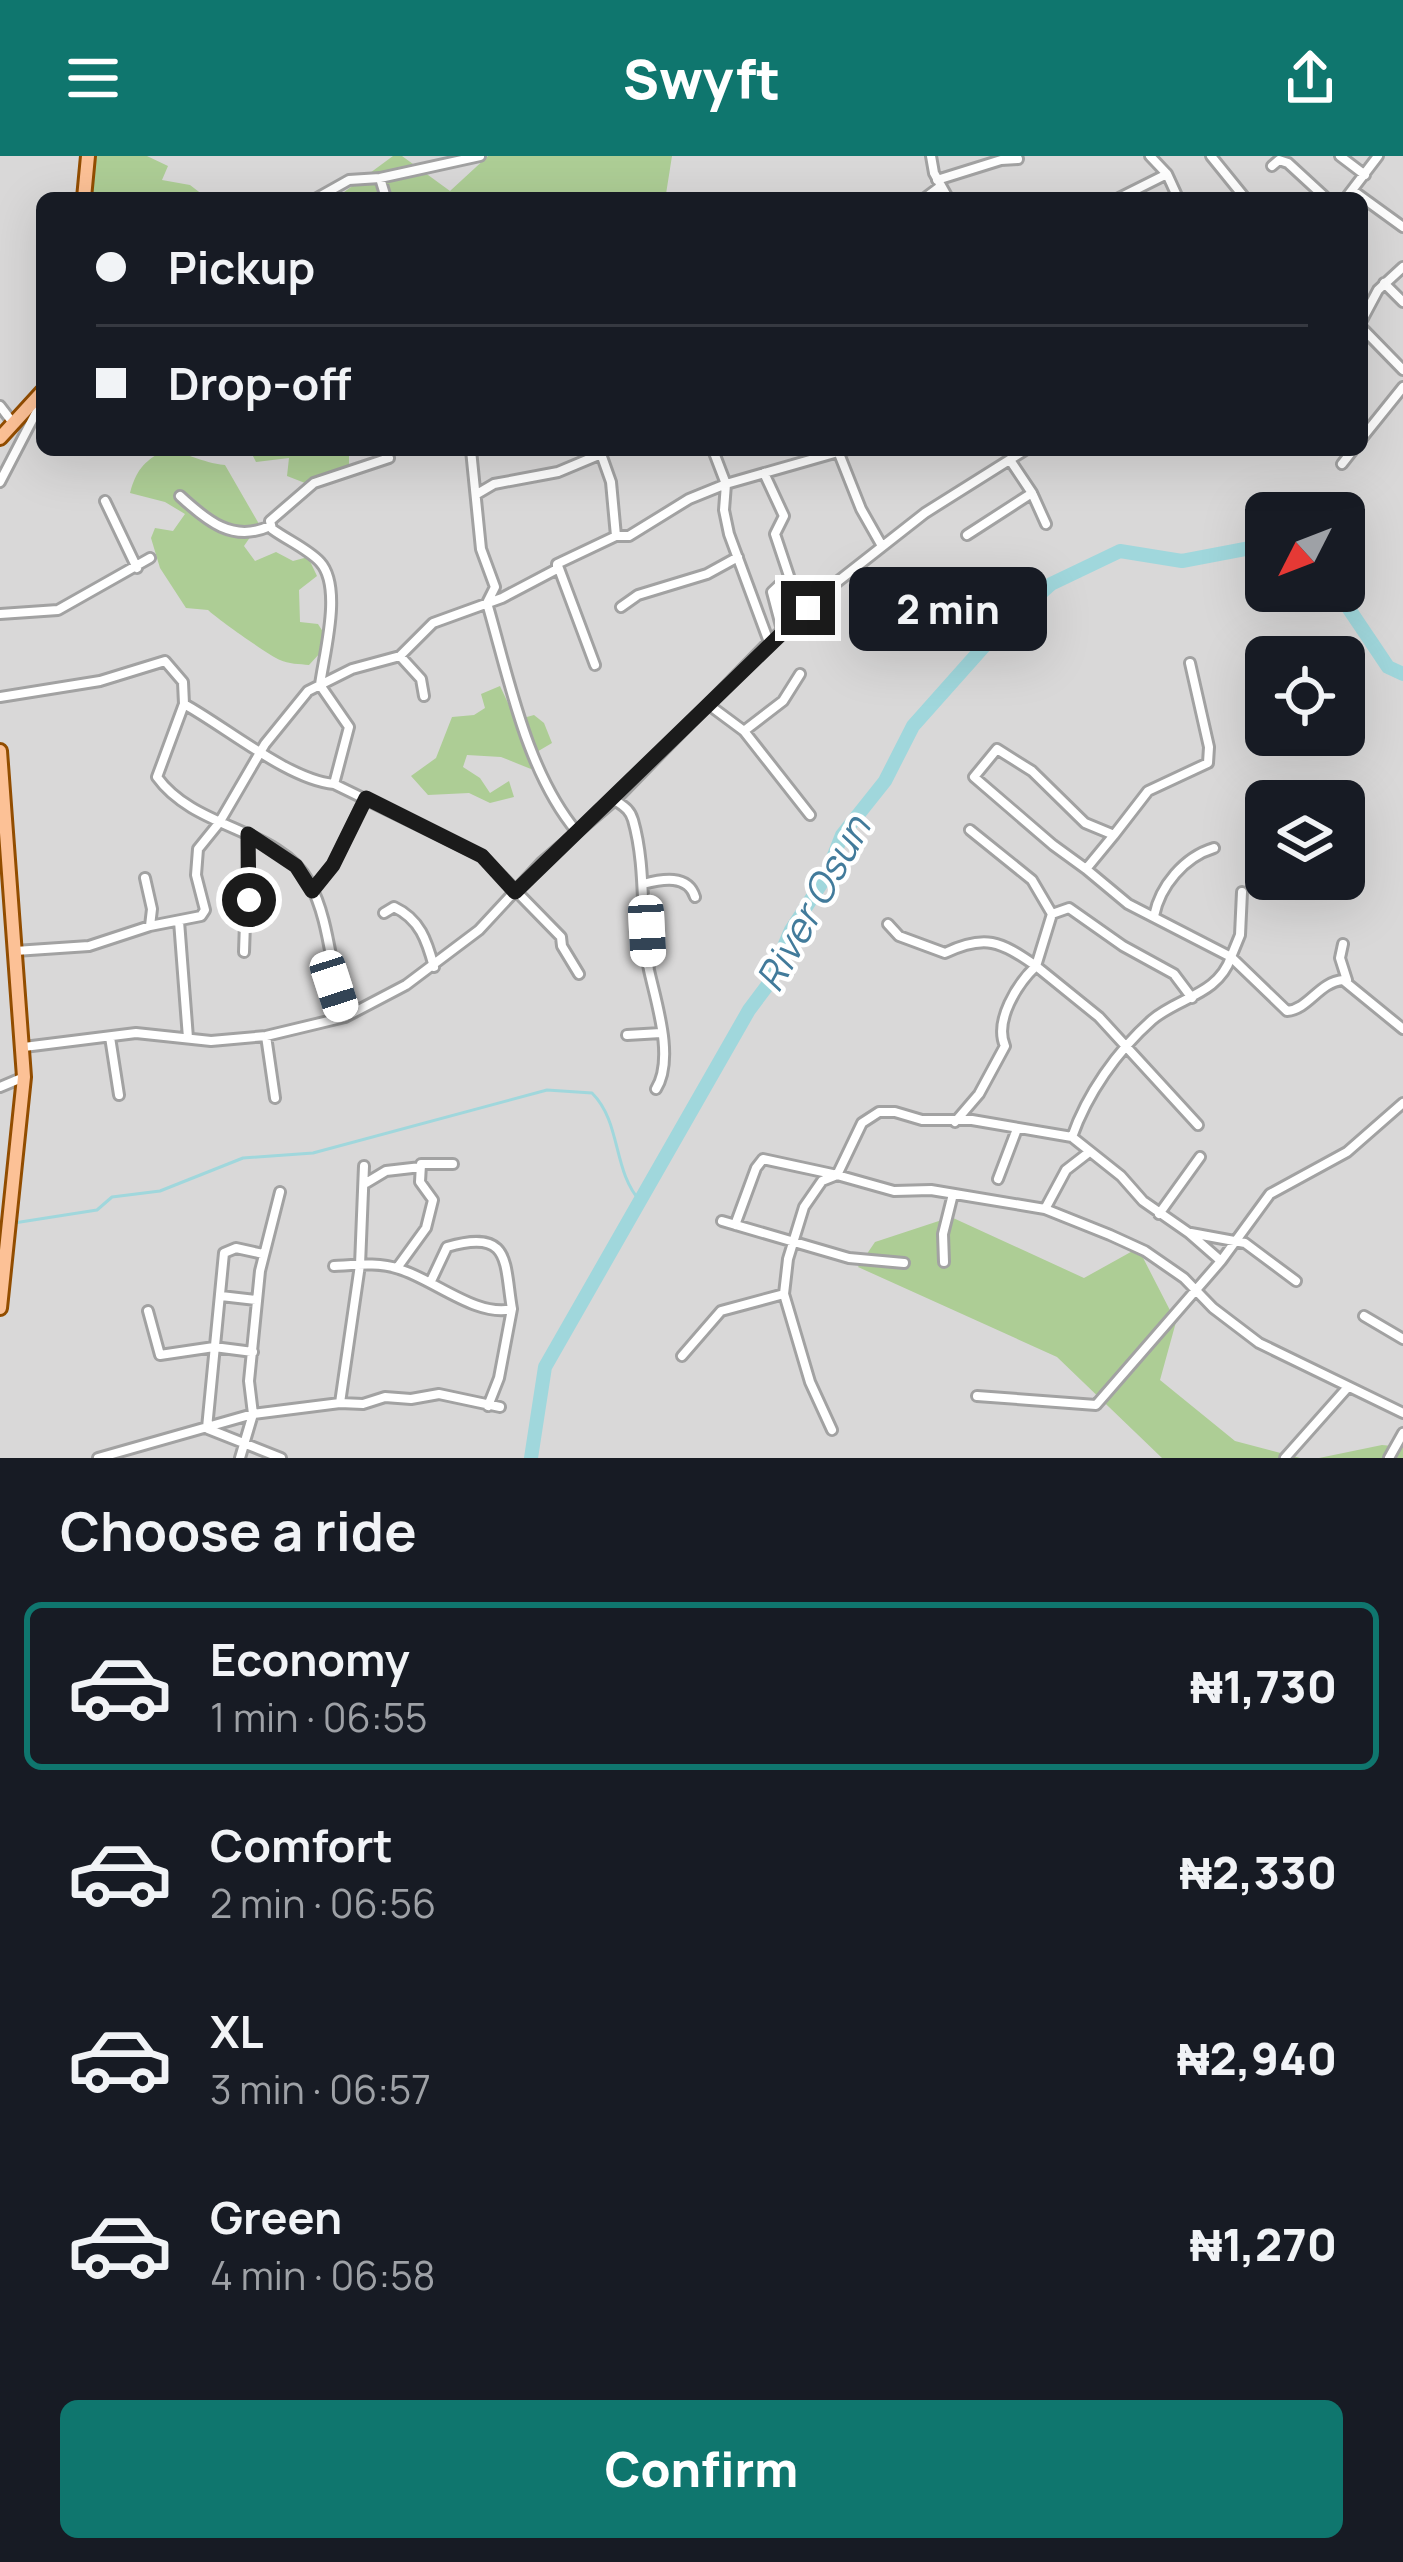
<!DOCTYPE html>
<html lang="en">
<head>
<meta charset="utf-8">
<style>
	body { margin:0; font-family:Manrope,sans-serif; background:#20242c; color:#f1f3f6; height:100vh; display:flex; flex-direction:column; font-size:45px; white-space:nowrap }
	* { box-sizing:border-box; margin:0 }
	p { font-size:39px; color:#9ea1a6 }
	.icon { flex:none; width:66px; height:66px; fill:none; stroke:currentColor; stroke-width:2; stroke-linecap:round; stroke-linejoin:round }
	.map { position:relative; height:1302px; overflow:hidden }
	.sheet { display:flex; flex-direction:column; background:#171b24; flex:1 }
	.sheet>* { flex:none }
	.guide { position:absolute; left:36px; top:36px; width:1332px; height:264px; border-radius:18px; box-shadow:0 12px 48px #0002; display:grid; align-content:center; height:264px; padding:0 60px; background:#171b24 }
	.needle { width:78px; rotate:228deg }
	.buttons { position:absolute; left:1245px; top:336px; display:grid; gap:24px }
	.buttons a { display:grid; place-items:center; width:120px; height:120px; border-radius:18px; background:#171b24; box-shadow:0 12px 48px #0002; font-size:60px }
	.end { position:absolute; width:54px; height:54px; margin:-27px; border:15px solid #1b1b1b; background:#fff; box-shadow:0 0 0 6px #fff }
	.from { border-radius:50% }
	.bubble { position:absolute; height:84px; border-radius:18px; background:#171b24; box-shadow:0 12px 48px #0002; font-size:39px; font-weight:800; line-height:84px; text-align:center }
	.car { position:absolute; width:36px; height:72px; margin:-36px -18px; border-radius:15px; box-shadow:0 0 9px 3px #0007; background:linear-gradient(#fff 24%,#345 0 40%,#fff 0 76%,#345 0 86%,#fff 0) }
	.guide b { display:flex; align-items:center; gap:42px; height:114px; font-size:45px }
	.guide b+b { border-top:3px solid #363941 }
	.guide i { width:30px; height:30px; background:#f1f3f6 }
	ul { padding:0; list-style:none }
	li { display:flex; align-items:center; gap:36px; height:168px; margin:0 24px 18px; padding:0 36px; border:6px solid transparent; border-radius:18px }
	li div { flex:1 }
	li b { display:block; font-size:45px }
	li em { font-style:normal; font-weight:800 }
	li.active { border-color:#0f766e }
	li>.icon { width:108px; height:108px; stroke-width:1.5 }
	h2 { padding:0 60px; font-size:54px; line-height:144px }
	.button { display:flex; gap:24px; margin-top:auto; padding:24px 60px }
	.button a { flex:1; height:138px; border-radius:18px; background:#0f766e; color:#fff; font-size:48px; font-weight:800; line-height:138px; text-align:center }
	header { display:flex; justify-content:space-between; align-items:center; height:156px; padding:0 60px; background:#0f766e; color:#fff; font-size:54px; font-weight:800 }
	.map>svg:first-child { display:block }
	.residential { fill:#d9d8d8; fill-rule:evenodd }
	.forest { fill:#adcd95 }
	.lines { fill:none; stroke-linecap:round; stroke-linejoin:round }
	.stream { stroke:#a0d7dc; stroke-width:3 }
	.river { stroke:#a0d7dc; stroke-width:14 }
	.minor-casing { stroke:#a2a2a2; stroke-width:14 }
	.primary-casing { stroke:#924d00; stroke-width:18 }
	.minor { stroke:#fff; stroke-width:8 }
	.primary { stroke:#fcc196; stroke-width:12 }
	.route { stroke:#1b1b1b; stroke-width:15 }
	.labels { text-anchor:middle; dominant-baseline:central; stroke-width:9; stroke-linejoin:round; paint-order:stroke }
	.water-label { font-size:39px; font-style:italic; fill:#427b9b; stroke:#fff }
</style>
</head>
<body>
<header><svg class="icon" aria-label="menu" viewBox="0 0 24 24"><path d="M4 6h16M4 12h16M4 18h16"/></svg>Swyft<svg class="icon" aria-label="share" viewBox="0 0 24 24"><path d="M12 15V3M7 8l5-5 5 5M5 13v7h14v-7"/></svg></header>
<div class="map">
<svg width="1403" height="1302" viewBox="0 0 1403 1302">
	<rect width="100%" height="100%" fill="#ede7e0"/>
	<path class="residential" d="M0,0H1403V1302H0ZM42,42H1362V294H42ZM1266,357H1344V435H1266ZM1266,501H1344V579H1266ZM1266,645H1344V723H1266Z"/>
	<path class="forest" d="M89,0H147L168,10L162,24L190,29L207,42H87Z
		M393,0H402L450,35L488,0H672L666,38L611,42H336Z
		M250,294H349V317L321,319L305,327L287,320L289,302L256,306Z
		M163,295C186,295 201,307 225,309L259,368L244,390L255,405L276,396L293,405L308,401L317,420L299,434L300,466L318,468L325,479L321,496L309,509C300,508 288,508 280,504C270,500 216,462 208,454L186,452L160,412L151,382L155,372L173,375L185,358L165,346L130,337C136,315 143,306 163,295Z
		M500,530L516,564L534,559L544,567L552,587L535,597L531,613L501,601L467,599L463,611L480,622L490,637L509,625L514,641L490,647L469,637L428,639L411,620L436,602L452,561L474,559L485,552L481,538Z
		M951,1061L1084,1122L1138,1092L1176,1166L1160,1224L1235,1285L1300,1302H1162L1057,1201L858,1111L875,1086Z
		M1382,1289L1403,1291V1302H1319Z"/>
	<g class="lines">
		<path class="stream" d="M14,1067L97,1054L112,1041L160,1035L243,1002L313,997L547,934L592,937C622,967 612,1015 641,1046"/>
		<path class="river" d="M1337,435L1388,511L1403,518
			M531,1302L545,1211L749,854L767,830L791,774L825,722L842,679L885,625L913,570L994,479L1051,428L1120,395L1182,405L1266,389"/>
		<defs>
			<path id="minor" d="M931,0L934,17L948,42
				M1150,0L1167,18L1178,42
				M1211,0L1245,42
				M1340,0L1365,19
				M1272,10L1279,4L1288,7L1326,42
				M380,22L386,42
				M937,24L1001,4L1018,3
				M1352,34L1403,71
				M317,42L349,24L380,22L480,0
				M925,42L941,30
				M1119,42L1167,18
				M1346,42L1378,0
				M1384,127L1403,146
				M1362,164L1378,134L1403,111
				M1362,172L1403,214
				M0,250L13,267
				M1362,282L1403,231
				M471,294L481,393L495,431L487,447C509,522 526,615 577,676
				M713,294L726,328L724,354L729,378L769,486
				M600,295L611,326L616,380
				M838,295L861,353L882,390
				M1010,304L1032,337L1046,368
				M1342,308L1353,294
				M764,317L784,360L775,378L789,420L772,436L782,474
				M0,326L41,247V239
				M477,338L494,328L558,316L601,298
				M180,340C207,365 233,387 270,370
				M105,345L137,412
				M967,379L1032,337
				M558,410L595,509
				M621,451L638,439L707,418L738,401
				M0,458L58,454L150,402
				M400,500L421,523L424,540
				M0,541L100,525L165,505L183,526L184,548L157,621C195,674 279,672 309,726C331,766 330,817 345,861
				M184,548C226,571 289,624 334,628L482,700L561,781L562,790L579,818
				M709,549L744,575L810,659
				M744,575L783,545L800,518
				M334,628L349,571L320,529C324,498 343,431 320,406C308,393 287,384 272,373L270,365L314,327L389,302
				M615,644C623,650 630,653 633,664C647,713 640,765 649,814C656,846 675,903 656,933
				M970,674L1032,724L1052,758L1069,752L1123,790L1174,818L1192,842
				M1114,679L1148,635L1208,607L1209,591L1190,507
				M1086,713L1053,689L974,621L997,593L1032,615L1085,667L1114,679L1086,713L1128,748L1231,801L1240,779L1242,736
				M145,722L152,753L150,770
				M643,728C662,723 688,718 695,741
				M312,735L333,709L365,643
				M384,757L394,751C420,763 427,785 434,811
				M1154,760C1160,730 1184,701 1214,692
				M179,765L188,882
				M888,768L899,780L945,797C985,778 1000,785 1036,810L1052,758
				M1343,788L1340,802L1347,824
				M15,795L89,790L150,770L201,760L205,754L196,719L198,693L219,667L265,588L308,535L352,513L400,500L433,467L502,442L557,413V408L616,380H629L689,343L726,328L845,294
				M244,796L248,679
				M627,879L661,877
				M266,880L275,942
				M110,881L119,939
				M24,891L136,877L211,885L266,880L345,861L406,829L479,774L542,706L615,644L769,486L832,430L925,357L1025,294
				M0,931L24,921
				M955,966L979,938L1005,890C994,865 1017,828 1036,810L1099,861L1198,969
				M998,1023L1017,973
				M366,1027L386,1015L421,1011
				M1045,1053L1066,1014L1088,997
				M1159,1058L1200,1001
				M722,1065L849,1102L904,1107
				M735,1069L756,1012L763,1003L837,1019L862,967L879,956H895L922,964H972L1072,981
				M1191,1077L1245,1087L1296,1125
				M1221,1105L1270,1038L1347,996L1403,947
				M944,1106L943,1078L953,1038
				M334,1110C355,1109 379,1106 399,1113C433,1123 477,1162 512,1153C504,1107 512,1072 447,1091L431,1125
				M397,1112L426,1072L433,1044L420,1026L421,1008H453
				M221,1140L256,1144
				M148,1155L160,1199L214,1191L253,1196
				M1364,1160L1403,1183
				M682,1200L721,1155L784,1138
				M977,1240L1096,1249L1221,1105L1189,1077L1143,1045L1121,1020L1072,981C1087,938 1117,895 1152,864C1179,841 1218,839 1231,801L1287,855C1309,853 1319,826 1343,824L1403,873
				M340,1247L360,1109L364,1010
				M488,1250L499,1222L512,1153
				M207,1272L224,1097L236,1092L263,1098
				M208,1273L281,1302
				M832,1274L810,1226L784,1138L788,1103L804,1051L822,1025L837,1019L894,1035L931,1034L1045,1053L1110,1079L1145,1095L1184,1122L1213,1152L1259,1187L1403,1257
				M98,1302L253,1258L340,1247L363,1248L385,1241L411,1243L439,1238L500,1251
				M240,1302L253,1258L249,1225L260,1115L280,1036
				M1285,1302L1348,1231
				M1389,1302L1403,1277"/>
			<path id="primary" d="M84,42L88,0
				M0,282L42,236
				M0,595L24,921L0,1152"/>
		</defs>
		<use href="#minor" class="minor-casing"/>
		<use href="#primary" class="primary-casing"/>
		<use href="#minor" class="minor"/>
		<use href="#primary" class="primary"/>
	</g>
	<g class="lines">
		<path class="route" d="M249,744L248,678L296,710L312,735L333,709L366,642L482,700L515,736L808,452"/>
	</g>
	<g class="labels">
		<g class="water-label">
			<text transform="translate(812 747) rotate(-61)">River Osun</text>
		</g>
	</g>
</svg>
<div class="buttons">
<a><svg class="needle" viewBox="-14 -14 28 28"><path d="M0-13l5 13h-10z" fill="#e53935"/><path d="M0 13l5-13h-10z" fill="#9ea1a6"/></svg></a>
<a><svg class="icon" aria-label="locate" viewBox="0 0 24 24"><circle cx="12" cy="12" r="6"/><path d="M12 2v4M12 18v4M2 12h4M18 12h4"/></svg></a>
<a><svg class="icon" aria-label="layers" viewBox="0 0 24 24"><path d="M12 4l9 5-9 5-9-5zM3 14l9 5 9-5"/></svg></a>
</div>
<i class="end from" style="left:249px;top:744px"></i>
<i class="end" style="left:808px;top:452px"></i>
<div class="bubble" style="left:849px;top:411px;width:198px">2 min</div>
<i class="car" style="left:647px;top:775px;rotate:177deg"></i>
<i class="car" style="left:334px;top:830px;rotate:162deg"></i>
<div class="guide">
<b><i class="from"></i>Pickup</b>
<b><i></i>Drop-off</b>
</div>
</div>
<section class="sheet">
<h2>Choose a ride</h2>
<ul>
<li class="active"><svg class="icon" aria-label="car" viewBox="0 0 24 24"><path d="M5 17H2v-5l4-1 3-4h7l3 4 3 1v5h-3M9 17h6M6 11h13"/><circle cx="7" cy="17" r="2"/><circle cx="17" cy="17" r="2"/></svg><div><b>Economy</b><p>1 min · 06:55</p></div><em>₦1,730</em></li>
<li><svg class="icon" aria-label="car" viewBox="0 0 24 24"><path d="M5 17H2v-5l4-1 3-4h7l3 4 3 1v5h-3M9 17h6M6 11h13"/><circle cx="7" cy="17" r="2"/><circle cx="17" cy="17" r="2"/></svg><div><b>Comfort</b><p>2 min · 06:56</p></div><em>₦2,330</em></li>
<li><svg class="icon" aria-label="car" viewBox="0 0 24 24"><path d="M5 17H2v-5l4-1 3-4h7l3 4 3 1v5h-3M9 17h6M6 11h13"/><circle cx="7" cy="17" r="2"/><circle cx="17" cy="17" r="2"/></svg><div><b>XL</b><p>3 min · 06:57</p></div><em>₦2,940</em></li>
<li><svg class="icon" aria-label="car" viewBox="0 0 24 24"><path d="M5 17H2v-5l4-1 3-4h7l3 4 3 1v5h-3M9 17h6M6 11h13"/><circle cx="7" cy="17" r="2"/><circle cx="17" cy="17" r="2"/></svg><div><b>Green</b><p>4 min · 06:58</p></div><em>₦1,270</em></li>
</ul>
<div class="button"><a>Confirm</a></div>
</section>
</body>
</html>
